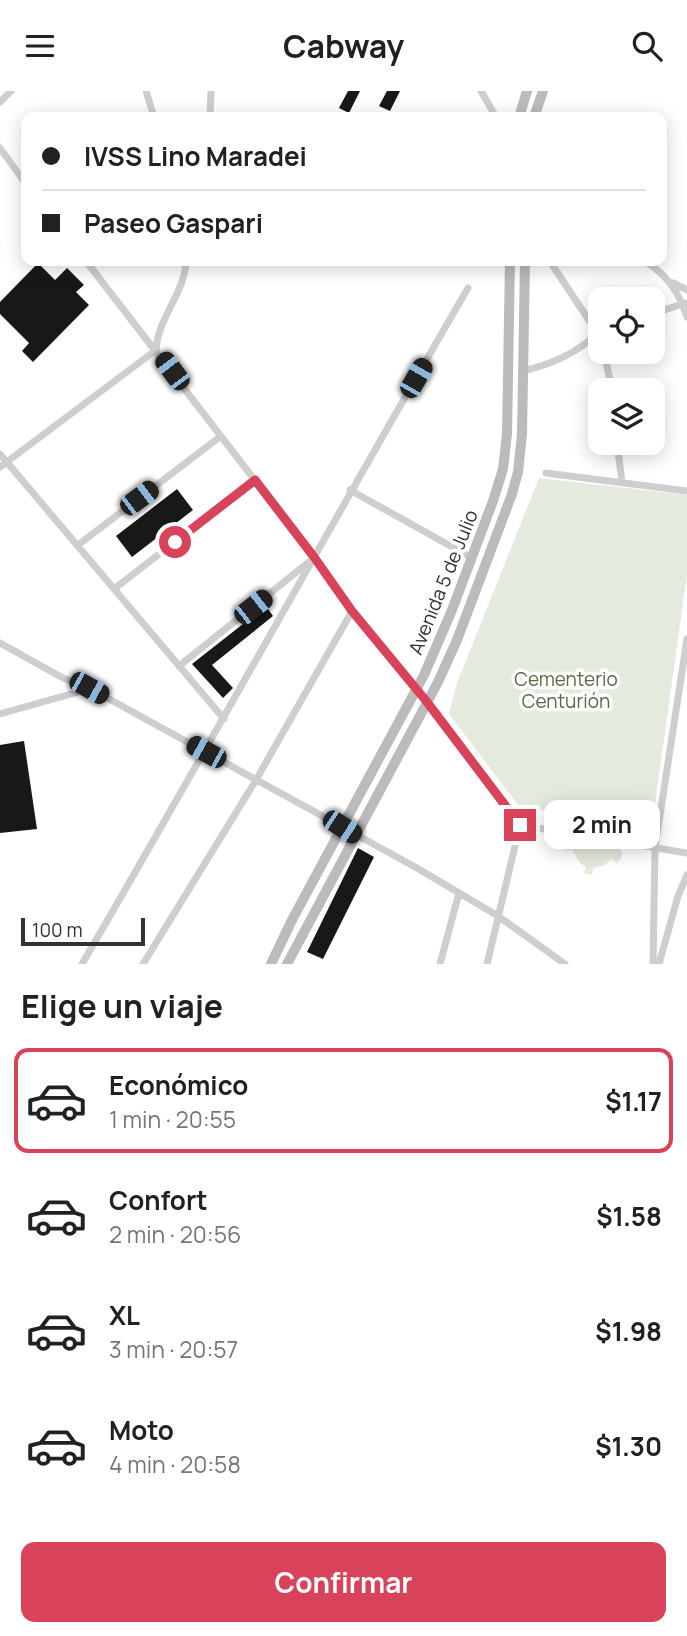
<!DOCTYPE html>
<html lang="es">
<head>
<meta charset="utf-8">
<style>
	body { margin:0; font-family:Manrope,sans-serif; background:#f6f6f6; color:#202124; height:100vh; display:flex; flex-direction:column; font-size:26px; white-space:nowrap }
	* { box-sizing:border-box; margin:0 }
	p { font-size:23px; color:#757577 }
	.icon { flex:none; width:38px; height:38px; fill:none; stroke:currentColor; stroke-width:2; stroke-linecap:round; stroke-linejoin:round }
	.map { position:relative; height:873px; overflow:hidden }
	.details { display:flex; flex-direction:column; background:#fff; flex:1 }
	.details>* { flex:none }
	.banner { position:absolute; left:21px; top:21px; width:646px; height:154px; border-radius:14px; box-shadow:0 4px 18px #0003; display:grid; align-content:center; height:154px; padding:0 21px; background:#fff }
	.fabs { position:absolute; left:588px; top:196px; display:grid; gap:14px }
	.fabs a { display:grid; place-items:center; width:77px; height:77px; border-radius:14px; background:#fff; box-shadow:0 4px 18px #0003; font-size:35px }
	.scale { position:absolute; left:21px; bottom:18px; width:124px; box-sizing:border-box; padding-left:7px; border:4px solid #313131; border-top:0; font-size:19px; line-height:24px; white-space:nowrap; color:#313131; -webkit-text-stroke:5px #fff; paint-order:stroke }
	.end { position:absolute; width:32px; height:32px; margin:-16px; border:9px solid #d9435a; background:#fff; box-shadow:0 0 0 4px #fff }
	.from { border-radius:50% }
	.bubble { position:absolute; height:49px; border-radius:14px; background:#fff; box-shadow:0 4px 18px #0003; font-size:23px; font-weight:700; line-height:49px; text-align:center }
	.car { position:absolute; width:21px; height:42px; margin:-21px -10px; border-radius:9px; box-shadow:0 0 5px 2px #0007; background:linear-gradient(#222 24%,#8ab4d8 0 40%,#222 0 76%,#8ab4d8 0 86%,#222 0) }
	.banner b { display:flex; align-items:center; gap:24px; height:66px; font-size:26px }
	.banner b+b { border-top:2px solid #e0e0e0 }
	.banner i { width:18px; height:18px; background:#202124 }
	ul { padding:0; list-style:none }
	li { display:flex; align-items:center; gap:21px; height:105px; margin:0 14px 10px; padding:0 7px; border:4px solid transparent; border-radius:14px }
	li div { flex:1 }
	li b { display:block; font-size:26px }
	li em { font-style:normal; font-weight:700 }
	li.on { border-color:#d9435a }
	li>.icon { width:63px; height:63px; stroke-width:1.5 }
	h2 { padding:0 21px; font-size:32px; line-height:84px }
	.button { display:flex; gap:14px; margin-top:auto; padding:14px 21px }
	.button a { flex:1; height:80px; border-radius:14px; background:#d9435a; color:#fff; font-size:28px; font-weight:700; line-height:80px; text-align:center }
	header { display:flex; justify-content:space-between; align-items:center; height:91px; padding:0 21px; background:#fff; font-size:32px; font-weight:700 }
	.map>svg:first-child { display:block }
	.green { fill:#e5eade }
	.building { fill:#181818 }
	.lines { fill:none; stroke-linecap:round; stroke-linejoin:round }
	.street { stroke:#cecece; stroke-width:7 }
	.secondary { stroke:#bbb; stroke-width:10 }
	.route { stroke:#d9435a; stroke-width:9 }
	.labels { text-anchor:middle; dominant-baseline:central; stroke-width:7; stroke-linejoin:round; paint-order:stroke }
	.street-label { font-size:19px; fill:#313131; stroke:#fff }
	.park-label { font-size:19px; fill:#586b41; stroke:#fff }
</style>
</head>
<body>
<header><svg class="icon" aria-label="menu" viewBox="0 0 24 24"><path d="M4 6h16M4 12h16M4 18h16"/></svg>Cabway<svg class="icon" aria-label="search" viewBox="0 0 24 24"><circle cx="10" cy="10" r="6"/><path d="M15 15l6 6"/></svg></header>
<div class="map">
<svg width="687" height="873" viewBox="0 0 687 873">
	<rect width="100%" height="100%" fill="#fff"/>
	<path class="green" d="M539,387L687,404V484L651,741L518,714L449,623L457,592Z
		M568,745L618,755L622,761L621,768L617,772L611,768L605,774L593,777L592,784L584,782L586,776L581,773L572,759L566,760L564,756Z"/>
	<path class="building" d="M348,0H360L349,22L339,17Z
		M387,0H400L390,20L379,15Z
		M38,172L55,189L67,177L84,194L76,201L89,214L33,271L22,260L29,252L0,223V211Z
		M177,398L193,419L132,466L116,445Z
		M266,515L273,525L212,574L233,597L223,607L192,573Z
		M24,650L37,738L0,742V654Z
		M358,757L374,766L323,868L307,861Z"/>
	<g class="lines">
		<path class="street" d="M146,0L154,26
			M481,0L496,26
			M0,11L11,0
			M210,26L211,0
			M0,57L26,93
			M86,170L314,466L352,520L427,611L520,734
			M546,170L551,172L598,243L600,252
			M645,170C667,184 679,201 687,226
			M673,192L687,199
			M653,223L685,212
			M604,261L612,299
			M523,280C552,273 575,263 597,243
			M617,352L622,391
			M0,363L224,628
			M0,376L156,259C158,226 185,202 186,170
			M546,382L687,400
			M350,399L472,467
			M78,454L221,345
			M114,498L255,389
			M0,552L63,587L89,597L417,777L498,825L565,873
			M179,575L309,471
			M0,623L89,598
			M520,734L687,762
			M82,873C213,649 337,422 468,197
			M143,873L256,689L352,520
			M440,873L459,802
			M487,873L520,734
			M653,873L655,757L687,548
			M659,873L678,805L687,784"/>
		<path class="secondary" d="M519,26L527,0
			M534,26L543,0
			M271,873L292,829L424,584L452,519L493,410L503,378L507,343L510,170
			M287,873L438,591L457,549L512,403L518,381L522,343L525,170"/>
	</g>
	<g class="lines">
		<path class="route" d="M175,451L255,389L314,466L352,520L427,611L520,734"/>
	</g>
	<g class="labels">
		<g class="street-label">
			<text transform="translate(443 491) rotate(-68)">Avenida 5 de Julio</text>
		</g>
		<g class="park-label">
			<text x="566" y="588">Cementerio<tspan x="566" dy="22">Centurión</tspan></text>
		</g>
	</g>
</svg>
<div class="fabs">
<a><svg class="icon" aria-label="locate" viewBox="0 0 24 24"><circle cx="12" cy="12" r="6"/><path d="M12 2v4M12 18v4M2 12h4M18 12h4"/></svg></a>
<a><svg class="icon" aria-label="layers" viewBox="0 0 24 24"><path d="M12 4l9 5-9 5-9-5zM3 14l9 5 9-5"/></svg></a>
</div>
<div class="scale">100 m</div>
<i class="end from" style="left:175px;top:451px"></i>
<i class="end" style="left:520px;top:734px"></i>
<div class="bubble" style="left:544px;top:709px;width:116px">2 min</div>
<i class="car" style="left:172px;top:280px;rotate:323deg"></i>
<i class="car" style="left:416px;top:287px;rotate:30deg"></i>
<i class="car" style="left:139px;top:407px;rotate:53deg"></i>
<i class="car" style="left:253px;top:516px;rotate:52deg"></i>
<i class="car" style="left:89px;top:597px;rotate:119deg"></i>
<i class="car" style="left:206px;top:661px;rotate:299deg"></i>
<i class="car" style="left:342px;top:736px;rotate:123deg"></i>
<div class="banner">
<b><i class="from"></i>IVSS Lino Maradei</b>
<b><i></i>Paseo Gaspari</b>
</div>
</div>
<section class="details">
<h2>Elige un viaje</h2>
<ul>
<li class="on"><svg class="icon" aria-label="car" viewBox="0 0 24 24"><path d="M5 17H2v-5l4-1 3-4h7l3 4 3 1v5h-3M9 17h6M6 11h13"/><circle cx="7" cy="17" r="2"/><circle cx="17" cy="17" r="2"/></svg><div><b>Económico</b><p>1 min · 20:55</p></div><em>$1.17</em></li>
<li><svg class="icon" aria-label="car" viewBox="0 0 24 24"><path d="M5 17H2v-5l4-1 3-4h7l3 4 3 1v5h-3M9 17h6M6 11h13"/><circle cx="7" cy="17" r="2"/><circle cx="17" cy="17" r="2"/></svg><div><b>Confort</b><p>2 min · 20:56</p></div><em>$1.58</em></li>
<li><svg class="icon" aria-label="car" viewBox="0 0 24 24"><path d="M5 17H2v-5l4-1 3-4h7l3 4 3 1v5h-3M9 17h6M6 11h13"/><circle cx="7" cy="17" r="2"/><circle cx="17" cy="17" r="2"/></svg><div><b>XL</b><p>3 min · 20:57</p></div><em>$1.98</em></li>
<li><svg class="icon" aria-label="car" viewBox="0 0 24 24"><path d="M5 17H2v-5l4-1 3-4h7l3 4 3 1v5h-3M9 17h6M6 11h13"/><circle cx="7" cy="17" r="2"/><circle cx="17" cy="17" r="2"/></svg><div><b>Moto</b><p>4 min · 20:58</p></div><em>$1.30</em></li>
</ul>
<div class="button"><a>Confirmar</a></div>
</section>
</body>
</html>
